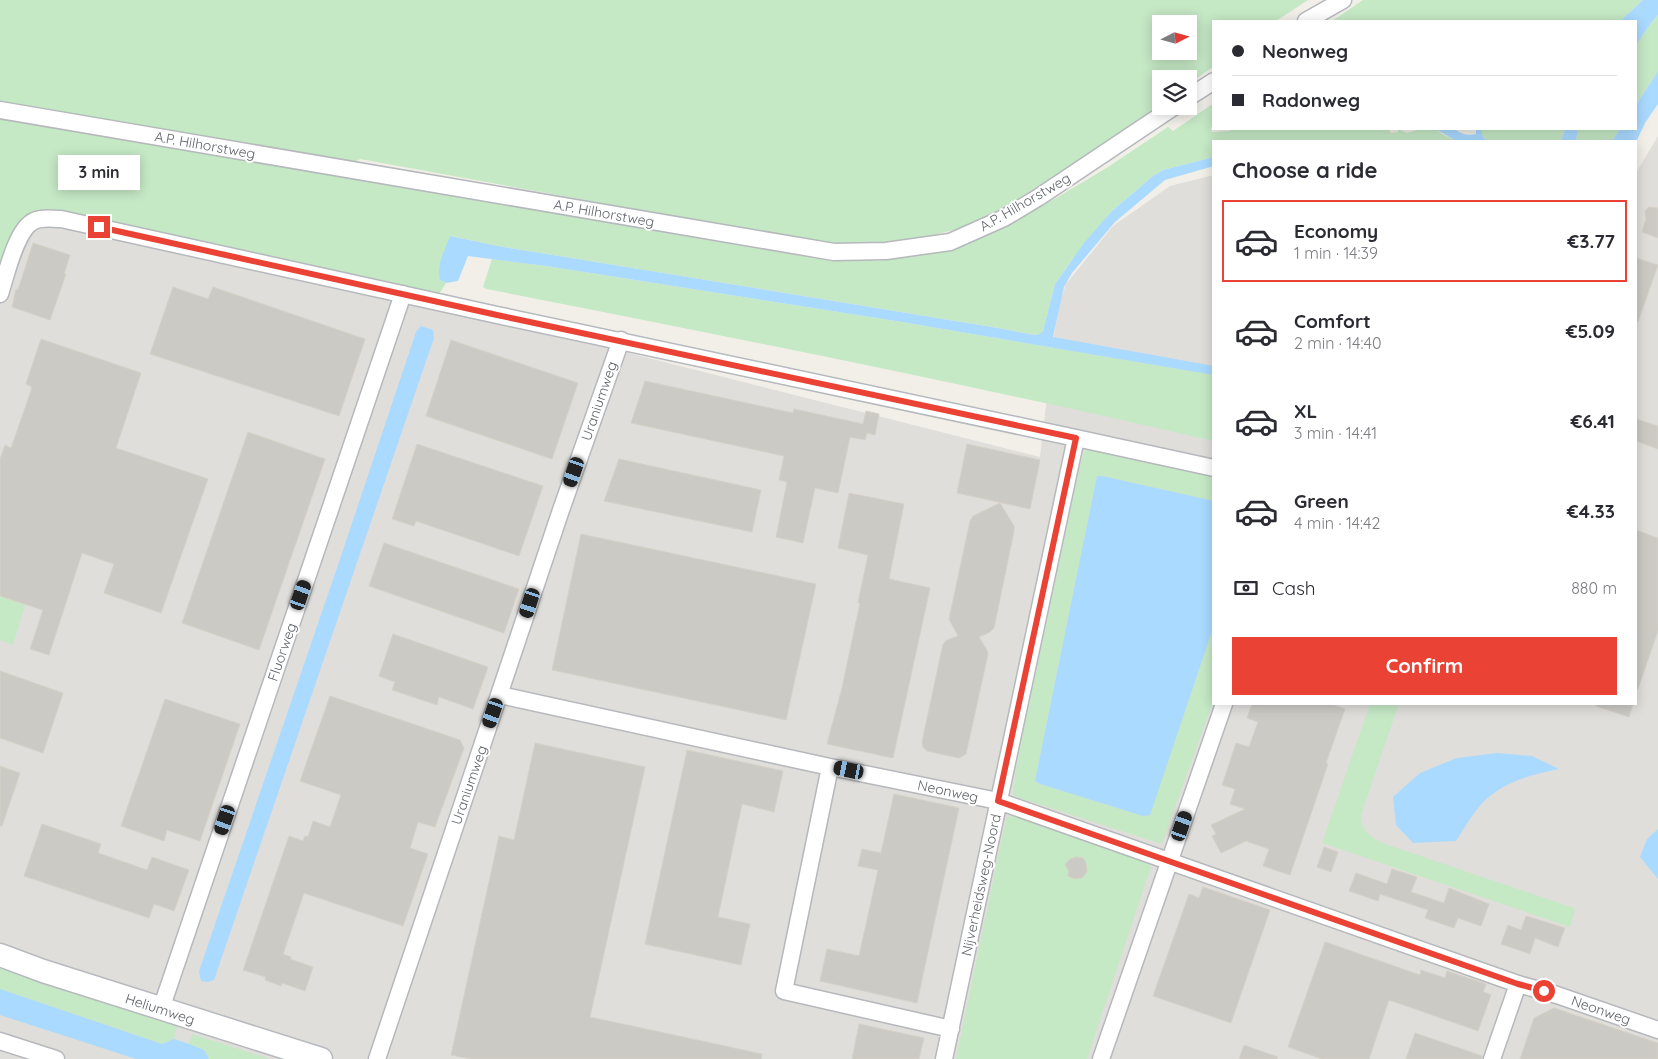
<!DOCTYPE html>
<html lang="en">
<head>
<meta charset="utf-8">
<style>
	body { margin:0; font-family:Quicksand,sans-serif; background:#f7f7f7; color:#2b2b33; height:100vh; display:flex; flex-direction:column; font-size:19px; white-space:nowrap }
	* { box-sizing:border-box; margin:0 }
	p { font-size:16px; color:#7c7c81 }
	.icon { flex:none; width:28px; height:28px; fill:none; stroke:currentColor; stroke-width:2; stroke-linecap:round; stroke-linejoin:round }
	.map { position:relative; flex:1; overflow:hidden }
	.panel { position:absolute; left:1212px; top:140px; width:425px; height:565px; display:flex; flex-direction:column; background:#fff; border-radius:0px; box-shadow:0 2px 12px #0003 }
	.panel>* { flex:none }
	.hud { position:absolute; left:1212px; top:20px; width:425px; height:110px; border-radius:0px; box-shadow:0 2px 12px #0003; display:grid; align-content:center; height:110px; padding:0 20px; background:#fff }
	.needle { width:32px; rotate:84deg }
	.tools { position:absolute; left:1152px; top:15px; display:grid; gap:10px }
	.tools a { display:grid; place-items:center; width:45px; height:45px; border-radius:0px; background:#fff; box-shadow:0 2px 12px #0003; font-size:25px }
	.end { position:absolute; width:22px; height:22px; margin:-11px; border:6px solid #ea4335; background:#fff; box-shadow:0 0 0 2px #fff }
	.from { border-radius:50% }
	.bubble { position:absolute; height:35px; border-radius:0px; background:#fff; box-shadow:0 2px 12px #0003; font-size:16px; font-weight:700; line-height:35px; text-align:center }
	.car { position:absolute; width:15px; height:30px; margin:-15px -8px; border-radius:6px; box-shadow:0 0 4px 1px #0007; background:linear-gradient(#222 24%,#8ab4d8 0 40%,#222 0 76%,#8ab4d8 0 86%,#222 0) }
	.hud b { display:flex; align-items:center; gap:18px; height:48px; font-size:19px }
	.hud b+b { border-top:1px solid #e1e1e2 }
	.hud i { width:12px; height:12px; background:#2b2b33 }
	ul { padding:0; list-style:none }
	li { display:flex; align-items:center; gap:15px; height:82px; margin:0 10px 8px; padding:0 10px; border:2px solid transparent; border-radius:0px }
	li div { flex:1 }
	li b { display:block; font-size:19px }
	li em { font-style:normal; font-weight:700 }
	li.on { border-color:#ea4335 }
	li>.icon { width:45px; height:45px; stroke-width:1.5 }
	h2 { padding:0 20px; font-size:22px; line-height:60px }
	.pay { display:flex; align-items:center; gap:12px; height:55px; padding:0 20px; font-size:19px }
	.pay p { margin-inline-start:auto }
	.action { display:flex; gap:10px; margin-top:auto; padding:10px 20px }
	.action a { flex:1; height:58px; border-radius:0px; background:#ea4335; color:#fff; font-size:20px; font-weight:700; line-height:58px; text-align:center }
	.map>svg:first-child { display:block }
	.industrial { fill:#e0deda }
	.green { fill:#c5e8c5; fill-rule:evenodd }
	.water { fill:#aadaff }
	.building { fill:#cccac5; stroke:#d6d1c6 }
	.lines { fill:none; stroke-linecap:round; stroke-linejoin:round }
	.street-casing { stroke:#b5b8bc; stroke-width:19 }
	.secondary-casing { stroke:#b6babf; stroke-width:25 }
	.street { stroke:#fff; stroke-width:16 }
	.secondary { stroke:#fff; stroke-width:22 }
	.route { stroke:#ea4335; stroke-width:6 }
	.labels { text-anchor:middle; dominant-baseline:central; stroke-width:4; stroke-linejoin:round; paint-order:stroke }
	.street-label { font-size:14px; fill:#5f6368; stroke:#fff }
</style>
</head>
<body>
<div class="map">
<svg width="1658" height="1059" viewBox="0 0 1658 1059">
	<rect width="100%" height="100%" fill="#f1efe8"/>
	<path class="industrial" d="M1658,136V1059H0V194L1040,457L1054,336L1060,302L1066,284L1113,226L1170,186L1214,175V704H1636V173Z"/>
	<path class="green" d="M0,0H1308L1276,21H1214V66L1189,84V79H1161V104L1104,146L1001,209L961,228L918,239L879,244L822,243L360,159L349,165L0,103ZM1161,24H1189V51H1161Z
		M1363,0H1643L1620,21H1332Z
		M1658,15V71L1636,105V45L1651,23Z
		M1214,103V126L1211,127L1212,132L1229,131L1234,129H1346C1359,131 1374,129 1388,129L1391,133L1398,132V129L1407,133L1421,129H1436L1442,134L1456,141H1214V157L1163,170L1153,176L1111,212L1071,261L1055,284L1043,331L1039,334L1034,335L998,328L498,246L450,236L440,280L446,283L439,294L48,210L24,215L16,227L0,273V113L878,261L926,253L1000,228L1058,197L1108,167L1168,127L1173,131Z
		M1482,129H1565L1561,141H1486L1482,135Z
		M1578,129H1620L1612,141H1576Z
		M492,259L546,266L896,321L1214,375V441C973,385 730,337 487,289L483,287Z
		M1089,450L1214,477V501L1102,476H1097L1035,781L1040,784L1143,816L1149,815L1214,625V699L1162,843H1158L1017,797L1013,794L1016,768L1078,476L1084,451Z
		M0,596L25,605L13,645L0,640Z
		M1370,704H1389L1398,706L1361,815C1361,832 1372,838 1385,844L1574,908L1575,910L1570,927L1322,843Z
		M1013,816L1149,862L1151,867L1087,1059H956L1004,828L1007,817Z
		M0,968L178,1023L174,1039L162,1044L153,1041L0,989Z
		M192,1034L270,1059H209L204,1050L189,1044Z"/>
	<path class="water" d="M1643,0H1658V15L1651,23L1636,45V21H1620Z
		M1658,71V104L1645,123L1636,142L1612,141L1620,129H1636V105Z
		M1436,129H1455C1460,134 1469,136 1476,134V129H1482V135L1486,141H1456Z
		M1565,129H1578L1576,141H1561Z
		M1214,157V166L1165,180L1115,222L1072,273L1064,287L1053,337L1214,366V375L896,321L546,266L468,256L458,281L446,283L440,280C436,265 445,250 450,236L498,246L998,328L1034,335L1039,334L1043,331L1055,284L1084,243L1111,212L1153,176L1163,170Z
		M421,326L433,330L434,338L214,980L208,982L201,981L199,971L338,565L416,332Z
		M1097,476H1102L1214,501V625L1150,815L1143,816L1040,784L1035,781Z
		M1497,753L1532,756L1559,769C1534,774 1510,780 1490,796C1476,807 1466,826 1456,841L1413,843L1396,825L1393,797L1420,773L1457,758Z
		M1658,829V879L1640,857L1647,839Z
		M0,989L153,1041L162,1044L174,1039L189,1044L204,1050L209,1059H136L0,1015Z"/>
	<path class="building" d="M1649,207L1658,208V238L1642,232L1646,219L1645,211Z
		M33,243L70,255L64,274H66L50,320L12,307L16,289L18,290Z
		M1636,258L1658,265L1638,322H1636Z
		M173,287L208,299L213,287L365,339L339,416L150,354Z
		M41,339L141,373L116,448L208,479L161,613L104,593L114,564L82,553L49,655L30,649L43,610L0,596V459L5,445L11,448L23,414L32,387L26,384Z
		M451,340L578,383L552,459L426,416Z
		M645,381L793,413L794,409L863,424L866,411L879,414L875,435L867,433L865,440L850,437L838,493L815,488L803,543L776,537L787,482L779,480L784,456L631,423Z
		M1636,419L1658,426V449L1636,441Z
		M248,432L325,459L259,650L182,623Z
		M417,444L543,486L519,556L416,521L414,526L392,519Z
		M967,444L1040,460L1030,509L957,493Z
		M619,459L761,490L752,532L604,501Z
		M849,493L904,504L889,579L930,588L893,758L827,744L842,688L860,603H858L868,555L838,548Z
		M1000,503L1014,526V531L994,628L990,632L979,637L987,650L988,654L966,754L959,758L927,751L923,747L922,742L943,644L947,640L958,636L949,619L970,521L973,516Z
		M1636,530L1658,538V631L1638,689H1636Z
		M581,534L816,584L786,720L552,670Z
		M384,543L519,589L504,633L369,586Z
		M393,634L488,667L473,709L439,697L437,705L392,690L395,682L379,676Z
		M0,671L63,693L43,753L0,738Z
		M330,696L460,740L464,748L435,827L418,822L410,848L428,854L403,926L304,893L283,954L291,957L290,959L313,967L305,991L282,983L281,986L265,980L266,977L243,970L289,836L303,841L305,836L308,837L313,821L330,827L341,795L300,781Z
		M165,699L240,724L200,841L167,830L164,841L121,826Z
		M1252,704H1331L1345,709L1326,763L1328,764L1290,875L1263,866L1269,849L1246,841L1221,853L1212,836L1216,834L1211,825L1245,809L1230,804L1235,789L1222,785L1236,743L1249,747L1258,722L1247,718Z
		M1596,704H1633L1629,717L1596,706Z
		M535,743L645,767L590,1017L762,1054L761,1059H471L451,1055L499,836L514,840Z
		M687,750L783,771L774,812L742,804L718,917L750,924L741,965L645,944Z
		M0,766L20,773L2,826H0Z
		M894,794L959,808L917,1003L820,981L827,949L859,956L878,870L858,866L862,849L881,853Z
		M42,824L101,844L98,853L147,870L152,857L189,870L174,911L154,904L149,918L24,876Z
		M1324,847L1338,852L1331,872L1317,867Z
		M1075,857L1083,858L1086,863L1087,872L1082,878L1075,879L1068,876L1069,871L1065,865L1069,860Z
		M1392,869L1417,877L1411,892L1444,903L1449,888L1489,904L1481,926L1458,918L1454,928L1425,918L1428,910L1380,894L1378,901L1349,891L1356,873L1387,884Z
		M1203,887L1270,910L1231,1023L1153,996L1189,894L1199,898Z
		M1526,916L1565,928L1558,947L1535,938L1530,954L1501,944L1508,925L1521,930Z
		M1325,942L1420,975L1421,970L1445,978L1447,971L1486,984L1483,992L1491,995L1478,1031L1389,1000L1369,1059H1322L1288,1047Z
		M1554,1008L1658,1043V1059H1520L1534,1018Z
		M859,1024L924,1038L919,1059H852Z
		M1415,1033L1482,1056V1059H1406Z
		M1244,1045L1278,1057L1277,1059H1239Z"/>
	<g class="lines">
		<defs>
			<path id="street" d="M1306,21L1343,0
				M1189,97L1214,81
				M0,110L834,252L886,251L950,242L1004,218L1039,197L1175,106
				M0,294C6,276 16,229 34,221C42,217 52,219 61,219L497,315L1076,438
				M500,695L830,767L998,801L1518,984L1557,995L1658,1030
				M830,767L784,991L951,1029
				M161,1009L403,294
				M0,1041L56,1059
				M377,1059L561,510L621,340
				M944,1059L1076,438L1214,468
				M1101,1059L1224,704
				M1492,1059L1518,984"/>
			<path id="secondary" d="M0,955L43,971L321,1059"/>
		</defs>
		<use href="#street" class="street-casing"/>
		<use href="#secondary" class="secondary-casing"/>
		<use href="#street" class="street"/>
		<use href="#secondary" class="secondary"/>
	</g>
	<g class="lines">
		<path class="route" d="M99,227L497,315L1076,438L998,801L1518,984L1544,991"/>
	</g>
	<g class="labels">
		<g class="street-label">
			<text transform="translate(205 145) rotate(10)">A.P. Hilhorstweg</text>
			<text transform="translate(1025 202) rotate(-30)">A.P. Hilhorstweg</text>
			<text transform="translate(604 213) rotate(10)">A.P. Hilhorstweg</text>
			<text transform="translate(599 401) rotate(-71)">Uraniumweg</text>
			<text transform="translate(282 652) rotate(-71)">Fluorweg</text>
			<text transform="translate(469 785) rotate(-71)">Uraniumweg</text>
			<text transform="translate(948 791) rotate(12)">Neonweg</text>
			<text transform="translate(981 885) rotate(-78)">Nijverheidsweg-Noord</text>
			<text transform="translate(160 1009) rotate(18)">Heliumweg</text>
			<text transform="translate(1601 1010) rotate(19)">Neonweg</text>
		</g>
	</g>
</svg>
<div class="tools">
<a><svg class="needle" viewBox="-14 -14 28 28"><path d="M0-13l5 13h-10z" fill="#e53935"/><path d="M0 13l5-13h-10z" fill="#7c7c81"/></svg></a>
<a><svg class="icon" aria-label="layers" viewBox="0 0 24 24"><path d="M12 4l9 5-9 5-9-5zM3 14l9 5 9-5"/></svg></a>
</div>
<i class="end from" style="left:1544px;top:991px"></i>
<i class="end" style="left:99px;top:227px"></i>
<div class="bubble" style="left:58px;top:155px;width:82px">3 min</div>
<i class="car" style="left:574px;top:472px;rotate:199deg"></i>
<i class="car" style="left:301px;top:595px;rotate:19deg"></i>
<i class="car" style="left:530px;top:603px;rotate:198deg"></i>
<i class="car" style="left:493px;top:713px;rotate:199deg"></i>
<i class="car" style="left:849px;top:770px;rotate:282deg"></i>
<i class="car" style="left:225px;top:820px;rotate:199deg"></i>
<i class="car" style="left:1182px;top:826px;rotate:19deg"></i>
<div class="hud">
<b><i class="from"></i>Neonweg</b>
<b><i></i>Radonweg</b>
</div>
<section class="panel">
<h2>Choose a ride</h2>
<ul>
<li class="on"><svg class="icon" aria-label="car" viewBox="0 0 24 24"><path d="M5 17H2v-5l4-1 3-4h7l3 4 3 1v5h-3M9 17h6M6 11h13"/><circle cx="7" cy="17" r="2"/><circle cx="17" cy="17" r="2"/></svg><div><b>Economy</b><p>1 min · 14:39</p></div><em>€3.77</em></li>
<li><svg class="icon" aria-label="car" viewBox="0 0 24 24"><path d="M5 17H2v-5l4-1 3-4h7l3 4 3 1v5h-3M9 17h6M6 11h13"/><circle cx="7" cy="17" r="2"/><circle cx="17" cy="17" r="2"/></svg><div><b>Comfort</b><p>2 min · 14:40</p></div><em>€5.09</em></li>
<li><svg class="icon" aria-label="car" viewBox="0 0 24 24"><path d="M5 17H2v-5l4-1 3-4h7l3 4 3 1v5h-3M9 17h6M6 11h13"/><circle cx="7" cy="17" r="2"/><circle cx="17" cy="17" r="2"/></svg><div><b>XL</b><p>3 min · 14:41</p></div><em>€6.41</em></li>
<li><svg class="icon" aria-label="car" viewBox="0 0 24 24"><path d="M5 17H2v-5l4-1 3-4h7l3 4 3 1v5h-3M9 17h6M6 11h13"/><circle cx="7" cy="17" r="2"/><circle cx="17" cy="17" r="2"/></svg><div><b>Green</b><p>4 min · 14:42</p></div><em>€4.33</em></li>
</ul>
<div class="pay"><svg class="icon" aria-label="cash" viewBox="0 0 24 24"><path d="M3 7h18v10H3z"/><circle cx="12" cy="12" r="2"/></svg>Cash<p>880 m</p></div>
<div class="action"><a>Confirm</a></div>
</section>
</div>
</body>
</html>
